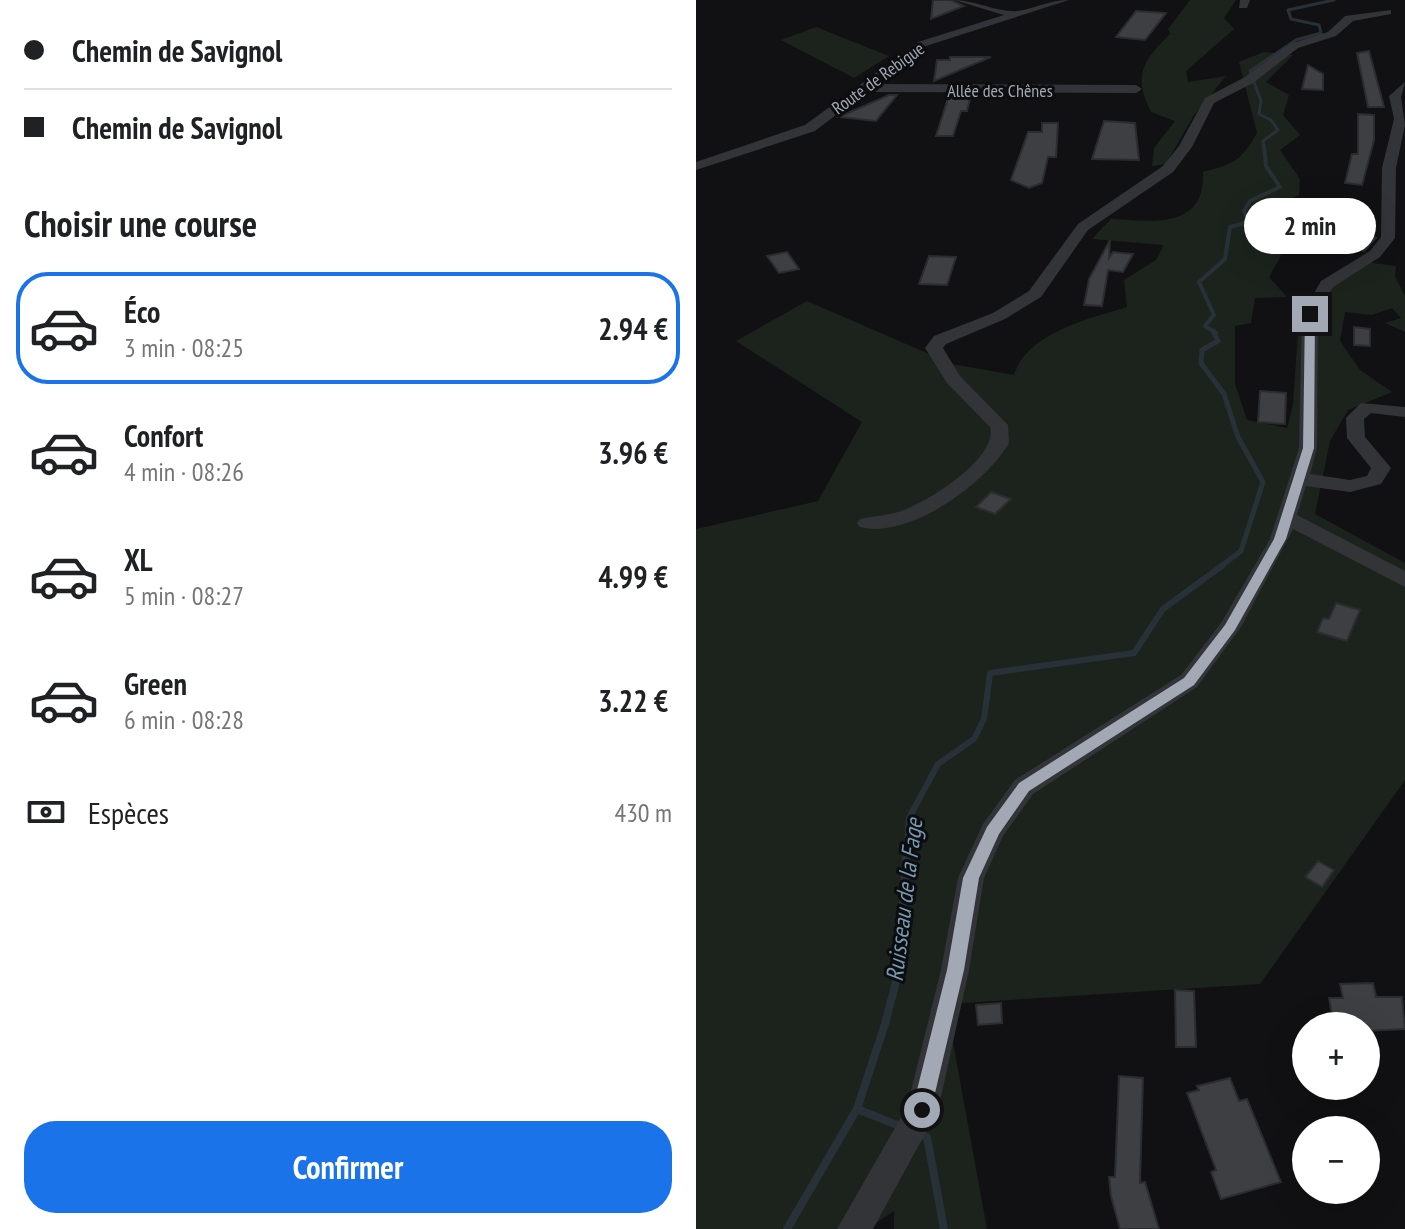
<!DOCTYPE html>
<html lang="fr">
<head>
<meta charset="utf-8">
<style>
	body { margin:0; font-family:"PT Sans Narrow",sans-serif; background:#f6f6f6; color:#202124; height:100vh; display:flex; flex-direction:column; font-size:30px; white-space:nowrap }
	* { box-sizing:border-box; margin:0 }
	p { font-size:26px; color:#757577 }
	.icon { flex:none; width:44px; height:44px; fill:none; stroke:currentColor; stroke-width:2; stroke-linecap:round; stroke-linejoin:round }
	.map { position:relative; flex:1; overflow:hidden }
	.panel { display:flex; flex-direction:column; background:#fff; width:696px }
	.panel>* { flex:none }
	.hud { display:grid; align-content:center; height:176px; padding:0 24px; background:#fff }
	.controls { position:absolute; left:596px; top:1012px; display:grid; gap:16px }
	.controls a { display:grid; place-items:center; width:88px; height:88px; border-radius:50%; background:#fff; box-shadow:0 8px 32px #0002; font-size:40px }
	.end { position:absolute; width:36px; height:36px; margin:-18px; border:10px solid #a2a9b4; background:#111; box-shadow:0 0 0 4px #111 }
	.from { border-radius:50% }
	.bubble { position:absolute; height:56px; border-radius:28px; background:#fff; box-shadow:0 8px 32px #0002; font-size:26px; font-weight:700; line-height:56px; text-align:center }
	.hud b { display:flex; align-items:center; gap:28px; height:76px; font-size:30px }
	.hud b+b { border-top:2px solid #e0e0e0 }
	.hud i { width:20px; height:20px; background:#202124 }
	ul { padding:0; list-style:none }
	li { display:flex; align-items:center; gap:24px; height:112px; margin:0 16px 12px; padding:0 8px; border:4px solid transparent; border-radius:32px }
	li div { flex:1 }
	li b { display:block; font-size:30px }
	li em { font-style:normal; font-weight:700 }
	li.current { border-color:#1a73e8 }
	li>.icon { width:72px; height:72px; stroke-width:1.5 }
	h2 { padding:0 24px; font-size:36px; line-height:96px }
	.pay { display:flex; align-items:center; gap:20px; height:88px; padding:0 24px; font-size:30px }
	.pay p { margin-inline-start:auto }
	.primary-button { display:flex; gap:16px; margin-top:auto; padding:16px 24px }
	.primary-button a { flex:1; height:92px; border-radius:32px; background:#1a73e8; color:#fff; font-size:32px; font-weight:700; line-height:92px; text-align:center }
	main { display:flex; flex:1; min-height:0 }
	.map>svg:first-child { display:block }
	.green { fill:#1c231c }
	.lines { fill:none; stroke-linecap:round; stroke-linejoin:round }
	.stream-far4 { stroke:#283137; stroke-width:3 }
	.stream-far3 { stroke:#283137; stroke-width:4 }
	.stream-far2 { stroke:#283137; stroke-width:5 }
	.stream-far1 { stroke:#283137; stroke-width:6 }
	.stream { stroke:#283137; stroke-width:8 }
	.building { fill:#3d3f43; stroke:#2b2c2f; stroke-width:2 }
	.minor { fill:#323438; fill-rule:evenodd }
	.route { fill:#a2a9b4 }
	.labels { text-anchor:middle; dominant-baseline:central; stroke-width:6; stroke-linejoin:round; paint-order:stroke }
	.far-street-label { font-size:18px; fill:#a2a9b4; stroke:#0c0d0e }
	.water-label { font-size:24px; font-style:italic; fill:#7899b1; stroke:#0c0d0e }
</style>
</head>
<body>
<main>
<section class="panel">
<div class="hud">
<b><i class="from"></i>Chemin de Savignol</b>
<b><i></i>Chemin de Savignol</b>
</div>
<h2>Choisir une course</h2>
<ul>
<li class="current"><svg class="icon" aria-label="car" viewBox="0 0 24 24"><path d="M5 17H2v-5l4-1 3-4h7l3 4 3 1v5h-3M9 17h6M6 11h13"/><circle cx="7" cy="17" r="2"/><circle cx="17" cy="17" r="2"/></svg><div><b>Éco</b><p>3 min · 08:25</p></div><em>2.94 €</em></li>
<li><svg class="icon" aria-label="car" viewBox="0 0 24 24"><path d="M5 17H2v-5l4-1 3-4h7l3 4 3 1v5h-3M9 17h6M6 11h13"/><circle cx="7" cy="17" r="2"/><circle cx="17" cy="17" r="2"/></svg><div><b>Confort</b><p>4 min · 08:26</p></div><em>3.96 €</em></li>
<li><svg class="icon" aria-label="car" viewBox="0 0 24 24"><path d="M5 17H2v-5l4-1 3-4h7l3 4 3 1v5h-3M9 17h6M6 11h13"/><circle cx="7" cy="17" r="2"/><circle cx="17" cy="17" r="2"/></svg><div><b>XL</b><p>5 min · 08:27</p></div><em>4.99 €</em></li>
<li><svg class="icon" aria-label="car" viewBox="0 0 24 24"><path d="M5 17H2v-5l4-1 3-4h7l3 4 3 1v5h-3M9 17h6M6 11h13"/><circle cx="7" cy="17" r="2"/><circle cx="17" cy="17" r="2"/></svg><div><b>Green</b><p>6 min · 08:28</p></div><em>3.22 €</em></li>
</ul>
<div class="pay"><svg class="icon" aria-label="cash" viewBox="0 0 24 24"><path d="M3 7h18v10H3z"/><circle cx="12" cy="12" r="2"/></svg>Espèces<p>430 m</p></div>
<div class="primary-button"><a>Confirmer</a></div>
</section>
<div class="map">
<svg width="709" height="1229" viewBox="0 0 709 1229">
	<rect width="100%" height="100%" fill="#111113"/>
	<path class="green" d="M494,0H540L528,18L538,29L490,71L492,82L530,76L498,115L470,164L456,166L458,148L479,121L455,112C437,75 446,62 474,34L472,29Z
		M120,27L193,56L158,78L85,40Z
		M568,52L597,55L570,82L593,95L587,115L604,135L584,150L604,179L603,195L574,208L570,225L585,256L573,277L591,297L559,298L555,323L539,326V384L551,420L591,428L597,405L603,317L620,291L670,262L700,266L699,276L709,296V332L689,323L705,318L696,308L676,315L649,312L644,341L664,370L696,392L652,410L634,441L619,514L709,563V780L564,984L250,1004L291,1229H198V1211L171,1229H0V529L122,501L166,422L40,341L111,301L256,364L318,375C330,333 395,318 431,307L428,280L460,260L468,245L396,239L415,219C457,221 509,230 507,172C538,164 545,161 561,133L543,62Z"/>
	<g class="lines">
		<path class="stream-far4" d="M568,148L567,141L582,130L575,120L563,114L565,101L554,71L600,40L625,33L623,25L595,19L592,10L638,0"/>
		<path class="stream-far3" d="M520,333L509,326L518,315L503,282L529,259L534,227L553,222L548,211L554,201L584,187L570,166L568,146"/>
		<path class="stream-far2" d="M517,331L522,341L506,350L505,363L528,394L542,437L567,482L545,551L524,567"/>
		<path class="stream-far1" d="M210,860L213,818L242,764L278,739L288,719L294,673L438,653L467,609L527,565"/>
		<path class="stream" d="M161,1109L206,1127
			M221,1133L231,1137L248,1229
			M91,1229L161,1109L189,1024L202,974L210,858"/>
	</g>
	<path class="building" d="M237,0H255L268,6L235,19Z
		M440,11L470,13L449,40L420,37Z
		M673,51L688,107H672L661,53Z
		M254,57H295L238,81L241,60H254Z
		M612,65L627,74V90L606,89Z
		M193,95H201L180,121L143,117Z
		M253,95H275L271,111H265L257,136H240Z
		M662,114L678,115V140L666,185L649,183L656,154H662Z
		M408,121L439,123L443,160L396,159Z
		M346,123H362L360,157H352L346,183L333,188L315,180L332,132H346Z
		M659,225L680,238L668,251L641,246Z
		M414,240L413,258L417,252L437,254L427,272L412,270L406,306L388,305L393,279Z
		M91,252L103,269L83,273L71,256Z
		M233,256L260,257L251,285L223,284Z
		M658,327L674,329V346L658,345Z
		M564,391L590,393L589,424L562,422Z
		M295,492L315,499L299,514L280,507Z
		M640,603L664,610L651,641L621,632L627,618L633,619Z
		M622,861L638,870L626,887L609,877Z
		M677,983L680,997H706L709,1029L670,1031V1026H638L633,998H647L644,984Z
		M479,990L498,991L500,1047H480Z
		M305,1003L306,1023L282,1025L280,1005Z
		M423,1076L447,1078L444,1183L449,1182L463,1229H424L415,1196L413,1177H419Z
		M534,1078L543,1101L551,1099L585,1182L525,1199L515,1172L520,1170L491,1093L503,1090L501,1086Z"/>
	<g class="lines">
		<path class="minor" d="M258,0C278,0 303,13 322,11C340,8 354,0 373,0L230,46L180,84L440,85L446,89L440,93L170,92L119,131L0,170V162L109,125L222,42L308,15Z
			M544,0H554L551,8H543Z
			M695,10V14L657,21L640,36L602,48L557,83L518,103L496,147L477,172L392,230L345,297L309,319L250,344L247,348L264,376L312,425L313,443C290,483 213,540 164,527L161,523L164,519C176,516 189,516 202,512C229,504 303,458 294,427L251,383L229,348L238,336L297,313L333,291L382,224L467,166L483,146L509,98L549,77L594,44L632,32L649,16Z
			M709,82L705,97L709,125L700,168L699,238L684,257L637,287L622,314L621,448L614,474L654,480L671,476L675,468L651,438L650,418L665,403L709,407V417L675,413L668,419L669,437L695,468L685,484L654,492L610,486L601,515L709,571V587L597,529L545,627L501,687L337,794L307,836L288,878L273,970L242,1110L177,1229H141L211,1107L245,970L262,878L287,824L319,780L485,675L525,623L574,539L603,448L606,314L625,281L674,251L685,237L686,168L698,119L693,96Z"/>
	</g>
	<path class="route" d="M614,311L619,314L618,448L590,539L539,630L498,685L333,791L303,834L283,878L268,970L235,1110L226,1119L219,1116L216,1110L251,970L267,878L291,827L323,783L488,678L529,625L578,539L607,448L609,314Z"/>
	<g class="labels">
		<g class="far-street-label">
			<text transform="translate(182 78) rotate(-36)">Route de Rebigue</text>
			<text x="304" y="90">Allée des Chênes</text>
		</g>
		<g class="water-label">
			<text transform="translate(208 900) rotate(-83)">Ruisseau de la Fage</text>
		</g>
	</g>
</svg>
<div class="controls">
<a>+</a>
<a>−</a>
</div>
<i class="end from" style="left:226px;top:1110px"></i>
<i class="end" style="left:614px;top:314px"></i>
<div class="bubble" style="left:548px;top:198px;width:132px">2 min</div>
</div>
</main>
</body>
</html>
